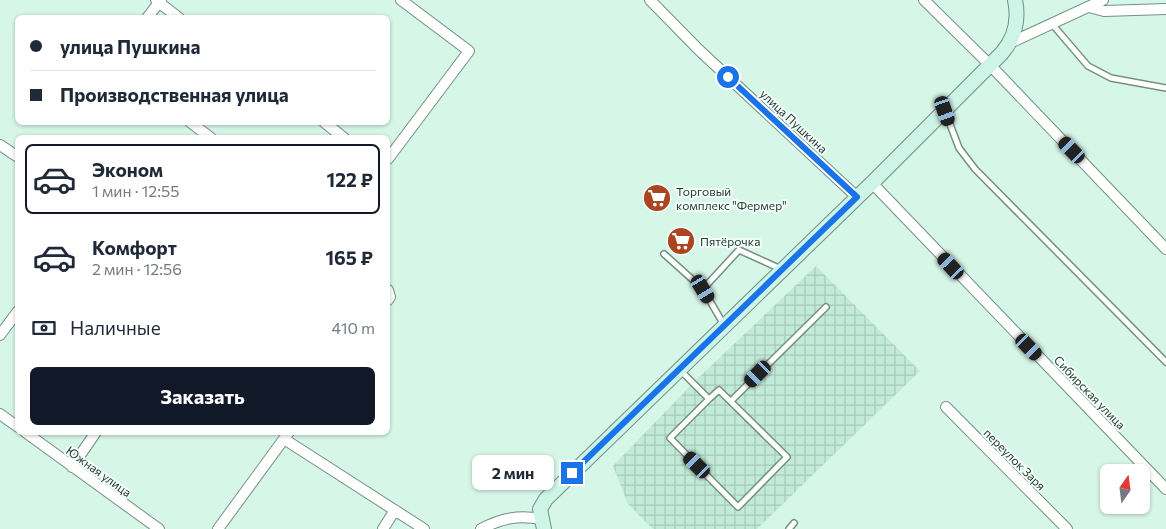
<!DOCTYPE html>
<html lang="ru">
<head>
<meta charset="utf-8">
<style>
	body { margin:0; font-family:Commissioner,sans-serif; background:#f6f6f7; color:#1f2937; height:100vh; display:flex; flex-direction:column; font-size:19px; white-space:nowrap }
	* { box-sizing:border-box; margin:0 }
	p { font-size:16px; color:#747a83 }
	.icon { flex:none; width:28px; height:28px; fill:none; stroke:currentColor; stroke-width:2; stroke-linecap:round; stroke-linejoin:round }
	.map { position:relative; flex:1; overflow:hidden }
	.sheet { position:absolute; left:15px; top:135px; width:375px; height:300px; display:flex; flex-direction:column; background:#fff; border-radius:8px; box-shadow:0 1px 4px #0004 }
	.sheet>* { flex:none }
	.guide { position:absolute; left:15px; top:15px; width:375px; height:110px; border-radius:8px; box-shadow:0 1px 4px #0004; display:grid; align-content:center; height:110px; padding:0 15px; background:#fff }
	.needle { width:32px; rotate:14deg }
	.controls { position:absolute; left:1100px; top:464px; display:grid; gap:10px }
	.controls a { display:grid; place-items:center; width:50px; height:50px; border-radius:8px; background:#fff; box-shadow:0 1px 4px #0004; font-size:25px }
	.end { position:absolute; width:22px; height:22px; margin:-11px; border:6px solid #1a73e8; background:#fff; box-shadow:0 0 0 2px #fff }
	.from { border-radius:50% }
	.bubble { position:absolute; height:35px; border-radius:8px; background:#fff; box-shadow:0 1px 4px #0004; font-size:16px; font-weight:700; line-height:35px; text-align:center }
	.car { position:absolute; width:15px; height:30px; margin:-15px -8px; border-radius:6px; box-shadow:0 0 4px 1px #0007; background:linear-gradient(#222 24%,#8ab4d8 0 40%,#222 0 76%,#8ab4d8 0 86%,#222 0) }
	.guide b { display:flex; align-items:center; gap:18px; height:48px; font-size:19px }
	.guide b+b { border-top:1px solid #e0e1e3 }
	.guide i { width:12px; height:12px; background:#1f2937 }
	ul { padding:9px 0 0; list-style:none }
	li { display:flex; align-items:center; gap:15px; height:70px; margin:0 10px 8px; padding:0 5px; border:2px solid transparent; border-radius:8px }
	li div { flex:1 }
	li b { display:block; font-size:19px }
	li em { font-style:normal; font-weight:700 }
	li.selected { border-color:#111827 }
	li>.icon { width:45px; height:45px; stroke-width:1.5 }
	.pay { display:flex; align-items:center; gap:12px; height:55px; padding:0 15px; font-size:19px }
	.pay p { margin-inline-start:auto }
	.button { display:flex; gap:10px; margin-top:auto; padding:10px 15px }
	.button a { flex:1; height:58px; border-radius:8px; background:#111827; color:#fff; font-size:20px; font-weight:700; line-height:58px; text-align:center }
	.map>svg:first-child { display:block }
	.industrial { fill:url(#industrial-grid) }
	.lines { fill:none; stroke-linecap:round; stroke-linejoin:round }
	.lane-casing { stroke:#739084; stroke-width:8 }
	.street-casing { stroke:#739084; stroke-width:12 }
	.secondary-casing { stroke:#739084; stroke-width:16 }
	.lane { stroke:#fff; stroke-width:5 }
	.street { stroke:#fff; stroke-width:10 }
	.secondary { stroke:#ccf4e7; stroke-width:14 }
	.route { stroke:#1a73e8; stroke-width:6 }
	.labels { text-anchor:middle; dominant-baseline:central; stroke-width:4; stroke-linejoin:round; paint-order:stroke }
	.street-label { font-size:12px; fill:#2b3833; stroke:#f1fef9 }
	.poi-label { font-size:12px; fill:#2b3833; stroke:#f1fef9; text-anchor:start }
</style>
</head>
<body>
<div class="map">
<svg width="1166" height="529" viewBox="0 0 1166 529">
	<defs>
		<pattern id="industrial-grid" width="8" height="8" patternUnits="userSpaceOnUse" patternTransform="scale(1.25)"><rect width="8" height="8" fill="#c2ead9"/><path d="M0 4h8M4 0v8" fill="none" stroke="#a7c9bb"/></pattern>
	</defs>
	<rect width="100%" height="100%" fill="#d6f6e8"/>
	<path class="industrial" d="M816,266L920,371L757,529H653L628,504L613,466L694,382Z"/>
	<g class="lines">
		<defs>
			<path id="lane" d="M1052,24L1088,66L1111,78L1166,88
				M945,111L959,148L975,169L1166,362
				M664,254L703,289L724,325
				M703,289L739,250L781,269
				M681,371L709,399L719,390L787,457L738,507L670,438L709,399
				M731,401L826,307
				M789,529L794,523"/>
			<path id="street" d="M156,0L179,18
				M650,0L699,50L857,197
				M924,0L991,66L1166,249
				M1089,7L1104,11L1166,9
				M147,18L161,0
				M1012,42L1103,0
				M190,122L211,138
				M324,122L344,138
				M0,145L18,157
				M388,159L469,51L401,0
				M872,183L1166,489
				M388,290L390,297L388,300
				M0,335L18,311
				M946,407L1067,529
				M0,414L18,427
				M25,432L159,529
				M284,439L424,529
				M72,467L96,432
				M218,529L289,432
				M383,529L395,510
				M481,529C502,518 518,515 541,519"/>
			<path id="secondary" d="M544,529L540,509L546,499L872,183L1002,53C1015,38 1019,19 1015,0"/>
		</defs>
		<use href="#lane" class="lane-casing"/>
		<use href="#street" class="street-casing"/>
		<use href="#secondary" class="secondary-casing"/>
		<use href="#lane" class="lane"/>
		<use href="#street" class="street"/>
		<use href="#secondary" class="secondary"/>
	</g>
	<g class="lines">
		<path class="route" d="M572,473L857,197L728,77"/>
	</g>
	<defs>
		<symbol id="supermarket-disc" viewBox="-11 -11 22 22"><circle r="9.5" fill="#ac451f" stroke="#f1fef9"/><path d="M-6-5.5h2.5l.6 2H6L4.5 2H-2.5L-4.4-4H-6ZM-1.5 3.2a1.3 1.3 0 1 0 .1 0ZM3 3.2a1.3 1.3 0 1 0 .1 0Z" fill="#fff"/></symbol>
	</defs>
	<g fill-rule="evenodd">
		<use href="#supermarket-disc" x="641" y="182" width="32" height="32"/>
		<use href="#supermarket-disc" x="665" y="225" width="32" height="32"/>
	</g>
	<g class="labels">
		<g class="street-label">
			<text transform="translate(794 121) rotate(43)">улица Пушкина</text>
			<text transform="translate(1090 392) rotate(46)">Сибирская улица</text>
			<text transform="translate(1015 459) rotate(45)">переулок Заря</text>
			<text transform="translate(99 471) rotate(36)">Южная улица</text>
		</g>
		<g class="poi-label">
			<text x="676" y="191">Торговый<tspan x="676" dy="14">комплекс "Фермер"</tspan></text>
			<text x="700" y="241">Пятёрочка</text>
		</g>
	</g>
</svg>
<div class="controls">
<a><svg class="needle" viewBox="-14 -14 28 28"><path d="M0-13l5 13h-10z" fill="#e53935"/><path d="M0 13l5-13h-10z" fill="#747a83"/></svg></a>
</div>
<i class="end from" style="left:728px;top:77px"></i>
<i class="end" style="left:572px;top:473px"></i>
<div class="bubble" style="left:472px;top:455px;width:82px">2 мин</div>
<i class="car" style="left:945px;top:111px;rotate:161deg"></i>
<i class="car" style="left:1072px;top:150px;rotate:316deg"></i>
<i class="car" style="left:951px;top:266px;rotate:317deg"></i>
<i class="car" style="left:703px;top:289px;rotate:149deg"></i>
<i class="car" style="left:1029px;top:347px;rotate:136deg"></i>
<i class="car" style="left:758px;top:374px;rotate:225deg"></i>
<i class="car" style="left:697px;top:465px;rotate:315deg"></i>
<div class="guide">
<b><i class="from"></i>улица Пушкина</b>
<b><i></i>Производственная улица</b>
</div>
<section class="sheet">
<ul>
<li class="selected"><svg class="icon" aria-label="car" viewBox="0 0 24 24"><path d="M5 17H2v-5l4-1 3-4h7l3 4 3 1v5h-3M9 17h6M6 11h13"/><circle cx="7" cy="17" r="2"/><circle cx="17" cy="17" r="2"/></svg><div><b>Эконом</b><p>1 мин · 12:55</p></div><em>122 ₽</em></li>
<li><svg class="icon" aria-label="car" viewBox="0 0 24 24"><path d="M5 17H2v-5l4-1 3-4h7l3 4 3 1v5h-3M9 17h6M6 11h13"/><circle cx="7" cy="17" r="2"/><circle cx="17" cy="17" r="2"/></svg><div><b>Комфорт</b><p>2 мин · 12:56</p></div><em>165 ₽</em></li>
</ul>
<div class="pay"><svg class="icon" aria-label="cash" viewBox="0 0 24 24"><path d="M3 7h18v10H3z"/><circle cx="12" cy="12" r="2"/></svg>Наличные<p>410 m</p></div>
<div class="button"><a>Заказать</a></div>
</section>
</div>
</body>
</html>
